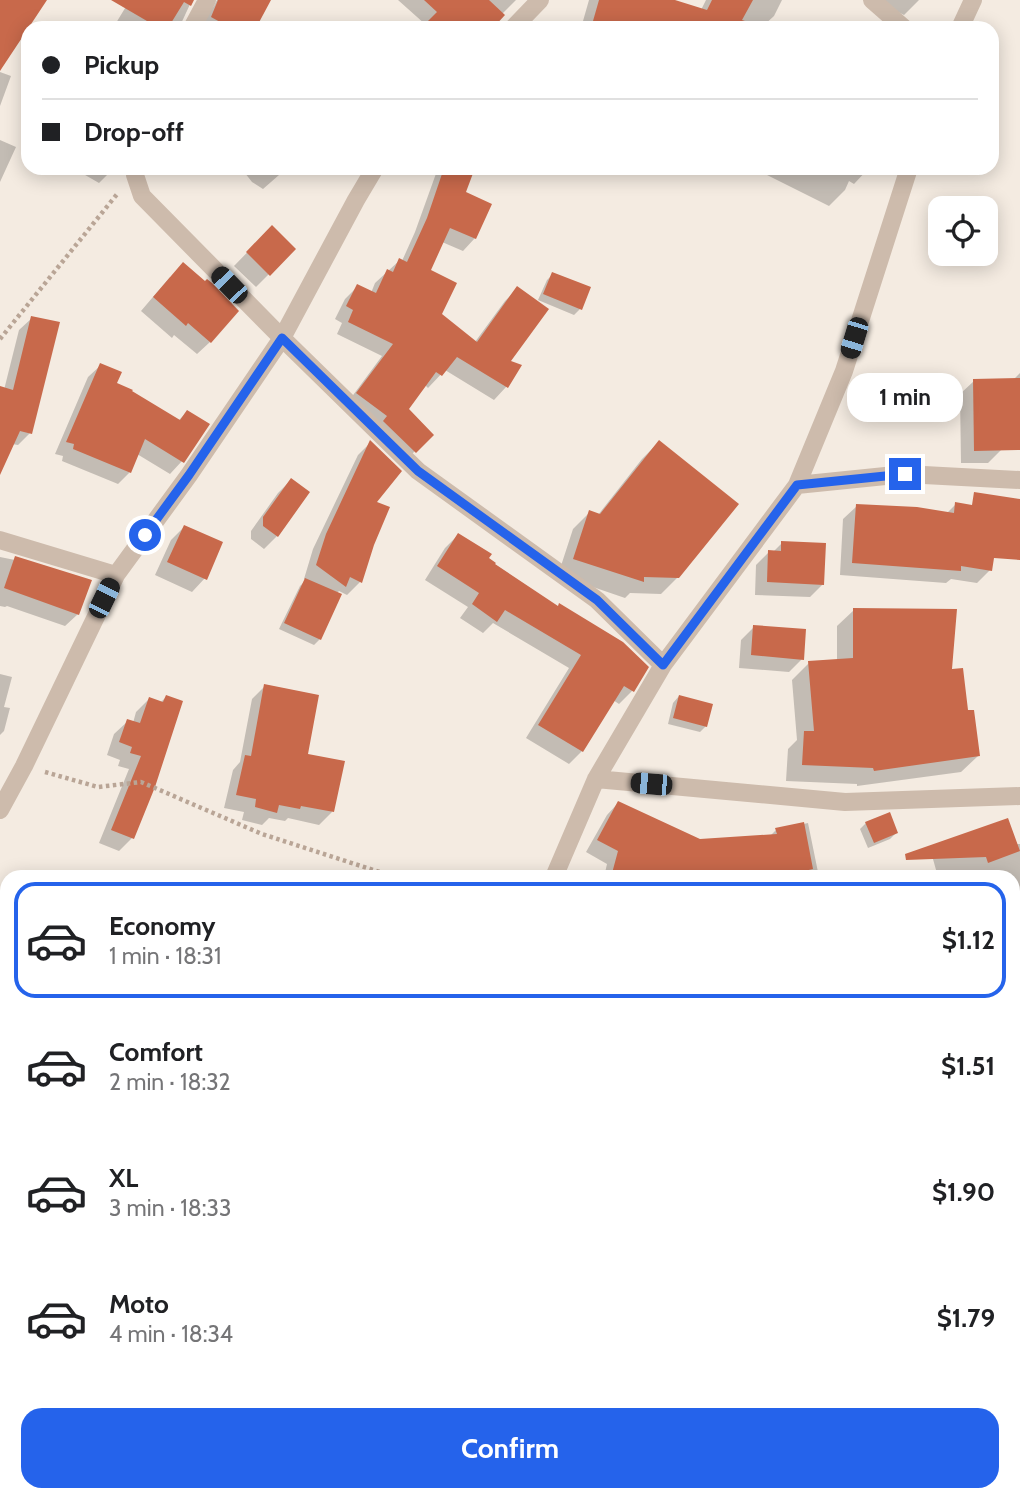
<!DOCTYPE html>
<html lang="en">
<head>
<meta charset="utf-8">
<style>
	body { margin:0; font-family:Cabin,sans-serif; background:#f2f2f2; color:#202124; height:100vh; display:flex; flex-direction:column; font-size:26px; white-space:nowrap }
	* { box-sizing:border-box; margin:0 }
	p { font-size:23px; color:#757577 }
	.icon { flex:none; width:38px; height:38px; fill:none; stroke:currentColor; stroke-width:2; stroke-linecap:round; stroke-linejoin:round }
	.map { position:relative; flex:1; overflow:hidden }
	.sheet { position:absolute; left:0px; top:870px; width:1020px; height:632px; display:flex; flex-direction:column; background:#fff; border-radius:21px 21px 0 0; box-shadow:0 4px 18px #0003 }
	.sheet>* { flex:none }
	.hud { position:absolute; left:21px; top:21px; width:978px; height:154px; border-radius:21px; box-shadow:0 4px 18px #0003; display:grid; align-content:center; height:154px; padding:0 21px; background:#fff }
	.tools { position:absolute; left:928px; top:196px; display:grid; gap:14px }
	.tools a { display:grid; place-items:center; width:70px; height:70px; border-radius:14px; background:#fff; box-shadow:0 4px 18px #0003; font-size:35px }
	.end { position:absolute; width:32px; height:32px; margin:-16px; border:9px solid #2563eb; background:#fff; box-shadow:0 0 0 4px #fff }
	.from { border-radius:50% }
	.bubble { position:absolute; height:49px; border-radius:21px; background:#fff; box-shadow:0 4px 18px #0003; font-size:23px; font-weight:700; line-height:49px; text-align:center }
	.car { position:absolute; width:21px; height:42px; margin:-21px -10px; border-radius:9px; box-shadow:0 0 5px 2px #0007; background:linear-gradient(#222 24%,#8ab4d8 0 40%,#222 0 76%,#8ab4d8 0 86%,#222 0) }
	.hud b { display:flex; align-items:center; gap:24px; height:66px; font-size:26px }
	.hud b+b { border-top:2px solid #e0e0e0 }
	.hud i { width:18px; height:18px; background:#202124 }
	ul { padding:12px 0 0; list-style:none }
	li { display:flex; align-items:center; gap:21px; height:116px; margin:0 14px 10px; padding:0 7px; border:4px solid transparent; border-radius:21px }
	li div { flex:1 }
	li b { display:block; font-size:26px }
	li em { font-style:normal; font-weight:700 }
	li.selected { border-color:#2563eb }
	li>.icon { width:63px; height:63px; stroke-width:1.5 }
	.action { display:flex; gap:14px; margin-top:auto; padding:14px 21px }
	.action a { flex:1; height:80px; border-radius:21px; background:#2563eb; color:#fff; font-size:28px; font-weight:700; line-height:80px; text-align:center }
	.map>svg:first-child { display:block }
	.shadow { fill:#0003 }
	.building { fill:#c8694b }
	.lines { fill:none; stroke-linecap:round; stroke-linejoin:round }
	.path { stroke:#b9a596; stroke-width:4.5; stroke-dasharray:3.5 3.5; stroke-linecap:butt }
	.minor { stroke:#cdbbac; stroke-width:18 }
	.route { stroke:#2563eb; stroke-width:9 }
</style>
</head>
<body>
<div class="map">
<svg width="1020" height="1501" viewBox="0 0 1020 1501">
	<rect width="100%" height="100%" fill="#f4ebe1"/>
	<path class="shadow" d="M130,0H192L179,28H125L116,23Z
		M217,0H269L254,28H200L206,14L214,6Z
		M398,0H516L488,28H423L426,25Z
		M589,0H669L701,10L706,0H782L774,16L761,28H750L739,22L736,28H581Z
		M874,0H919L904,15Z
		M0,72L11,76L0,106Z
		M0,140L16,147L0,182Z
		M73,168H114L99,183Z
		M241,168H287L263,189L252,182Z
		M438,168H473L464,193L475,238L463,251L442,242L428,271L440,315L475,342L505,301L518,288L508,362L519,366L506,387L494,400L445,370L428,388L424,384L406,409L431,435L402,464L345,406L382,356L337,334L342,323L335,319L345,299L357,287L371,293L375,283L400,260L402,261L415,232Z
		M753,168H869L854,184L849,181L845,190L829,206Z
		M272,227L294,249L256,287L234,266Z
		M553,274L580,309L574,315L538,300L547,280Z
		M170,277L210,342L197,354L174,335L172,338L141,311Z
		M32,318L30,433L18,445L12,444L0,469V388L4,390L19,330Z
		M101,365L115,384L178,421L187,412L182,461L170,474L137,454L130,472L118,484L62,461L63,456L55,454L88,377Z
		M1020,373V442L1002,449L988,463H961L960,394L974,381L1013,380Z
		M659,442L678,577L661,594L630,593L625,598L558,575L573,529L590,512L598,515L642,459Z
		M370,443L374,503L372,545L360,582L347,595L339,591L336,594L320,639L314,645L279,629L300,586L306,580L304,579L313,549L358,455Z
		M291,480L277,536L264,549L251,539V531L278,493Z
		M956,504L990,570L977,583L951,579L946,583L840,575L843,519L857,506L946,514Z
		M184,527L205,578L192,592L155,575L171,540Z
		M458,535L487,559L647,667L632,691L619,704L613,700L582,751L569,764L526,738L569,668L493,623L483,633L460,618L468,607L425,580L445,548Z
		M782,543L823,584L810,597L755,595L756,565L769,552H773Z
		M0,557L15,560L78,614L65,626L7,606L5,607L0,606Z
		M854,610L950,671L967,712L978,756L961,772L857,786V784L786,781L788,749L797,740L792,680L809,663L837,661V626Z
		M754,627L802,659L789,672L739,668L741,640Z
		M0,674L12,677L4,707L10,708L4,731L0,735Z
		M265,686L306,755L332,812L319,825L288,818L285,821L269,818L262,825L242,820L244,812L224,808L233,770L240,762L252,699Z
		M679,696L706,726L700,732L668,724L673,703Z
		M166,697L132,838L119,851L99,843L129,769L118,766L120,760L107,755L114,734L128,721L133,723L136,712L149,699L160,703Z
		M618,803L700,841L770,836L776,830L808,823L819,877H604L607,864L586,852L607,815Z
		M866,823L896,833L890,839L868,848L860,829Z
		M1015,844H1020V926L1013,925V877H938L931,852Z
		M7,1127V1167L0,1164V1143Z
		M1013,1414L1020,1418V1430L1013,1443Z
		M7,1434V1494H54L51,1501H0V1441Z
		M143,1494H219L216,1501H141Z
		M332,1494H383L377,1501H345L331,1497Z
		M523,1494H597L596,1499L611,1501H519Z
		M663,1494L711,1495L753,1494L752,1501H657Z"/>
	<path class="building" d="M0,0H47L0,71Z
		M111,0H194L191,6L184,2L168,28H159Z
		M218,0H271L256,28H231L211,17Z
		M424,0H489L505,15L493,28H421L437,12Z
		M599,0H675L707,10L712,0H753L742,20L748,22L747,28H591Z
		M444,168H475L466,192L492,204L476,239L450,228L431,270L457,283L442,314L477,342L517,286L549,309L511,361L522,365L508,388L457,357L442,376L436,372L409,409L434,435L416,453L383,421L387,416L356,393L393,344L348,322L353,310L346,306L357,284L376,293L387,269L393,272L399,258L407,262L427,218Z
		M272,225L296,249L270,276L246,252Z
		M183,262L205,281L207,279L212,283L239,311L211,343L188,323L186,326L153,297Z
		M552,272L591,287L582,310L543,294Z
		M31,316L60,322L32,434L20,431L0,475V386L13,390Z
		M100,363L122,372L117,383L133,390L132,391L180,420L187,410L210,424L184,463L145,439L131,473L73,449L74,444L66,442Z
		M1020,378V450L974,451L973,379Z
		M370,440L402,471L377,502L390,507L374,545L362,583L350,577L346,587L316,565L326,534Z
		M659,440L739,504L679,578L644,577V582L573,559L589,510L600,514Z
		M291,478L310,492L278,537L263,526V517Z
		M974,492L1020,499V560L994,558L992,571L961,566V571L852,563L856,504L917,507L954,513L955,502L972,505Z
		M184,525L223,542L207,580L167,562Z
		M458,533L492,554L489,558L496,563L495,564L558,606L559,603L623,642L649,667L634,692L624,686L583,752L538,725L581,655L505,610L497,622L472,604L479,593L437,566Z
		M781,541L826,543L824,585L767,582L768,550L781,551Z
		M15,556L92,580L79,615L4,588Z
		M305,578L342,594L321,640L284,623Z
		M853,608L957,609L952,669L963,668L968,710H974L980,756L874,771L873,768L802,765L804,731H814L808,661L853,658Z
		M753,625L806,629L804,660L751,655Z
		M264,684L319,695L308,754L345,761L334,812L301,806L300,809L279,805L277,813L255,807L256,799L236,795L245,755L251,756Z
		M166,695L183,701L155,787L134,839L111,830L141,756L130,753L132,747L119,742L127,719L140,723L149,697L163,702Z
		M679,695L713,704L707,727L673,718Z
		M618,801L700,839L777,834L775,828L804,822L813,869L778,877H611L618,851L597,840Z
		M890,812L898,833L874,843L865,822Z
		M1008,818L1020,851L988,863L986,857L906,860L905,854Z"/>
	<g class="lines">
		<path class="path" d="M0,339L118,193
			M45,772L98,787L141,782L262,834L395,877
			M75,877V873
			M0,1310L7,1317
			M0,1413L7,1408
			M105,1494L109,1501"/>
		<path class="minor" d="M872,0L904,28
			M192,28L207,0
			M513,28L540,0
			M960,28L973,0
			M136,168L135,175L142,196L282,338L418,471L597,600L663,665
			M797,485L905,474L1020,480
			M0,540L116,575
			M596,779L845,802L1020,796
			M0,810L24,766L116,575L189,475L282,338L356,200L375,168
			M554,877L596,779L663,665L797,485L844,371L909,168
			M0,975L7,979
			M1013,1078H1020
			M0,1256L7,1253
			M1013,1361L1020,1364
			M1013,1463L1020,1455
			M865,1494L889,1501
			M269,1498L279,1501
			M497,1501L500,1494
			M635,1501V1494
			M768,1501L770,1494
			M985,1501L989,1494"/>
	</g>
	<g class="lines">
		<path class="route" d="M145,535L189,475L282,338L418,471L597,600L663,665L797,485L905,474"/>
	</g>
</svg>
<div class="tools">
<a><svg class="icon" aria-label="locate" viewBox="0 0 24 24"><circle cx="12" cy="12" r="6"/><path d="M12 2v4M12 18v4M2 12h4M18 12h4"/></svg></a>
</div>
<i class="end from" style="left:145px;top:535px"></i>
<i class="end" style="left:905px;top:474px"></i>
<div class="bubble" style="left:847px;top:373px;width:116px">1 min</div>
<i class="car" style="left:229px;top:285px;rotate:316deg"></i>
<i class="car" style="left:854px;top:338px;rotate:197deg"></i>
<i class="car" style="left:104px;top:598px;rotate:26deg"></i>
<i class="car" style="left:651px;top:784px;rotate:275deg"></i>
<div class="hud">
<b><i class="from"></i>Pickup</b>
<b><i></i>Drop-off</b>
</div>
<section class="sheet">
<ul>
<li class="selected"><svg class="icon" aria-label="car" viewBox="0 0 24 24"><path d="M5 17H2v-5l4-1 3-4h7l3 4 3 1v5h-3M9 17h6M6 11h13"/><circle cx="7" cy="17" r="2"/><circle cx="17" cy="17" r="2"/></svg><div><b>Economy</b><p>1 min · 18:31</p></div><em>$1.12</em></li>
<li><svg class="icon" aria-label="car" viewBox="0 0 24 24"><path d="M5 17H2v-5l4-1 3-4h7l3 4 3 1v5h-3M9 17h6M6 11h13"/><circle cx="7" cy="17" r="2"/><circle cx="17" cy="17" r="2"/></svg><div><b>Comfort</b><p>2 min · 18:32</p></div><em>$1.51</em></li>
<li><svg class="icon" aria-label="car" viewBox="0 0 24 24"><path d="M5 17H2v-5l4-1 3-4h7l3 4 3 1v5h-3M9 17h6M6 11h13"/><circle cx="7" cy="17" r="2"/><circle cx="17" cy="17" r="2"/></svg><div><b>XL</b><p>3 min · 18:33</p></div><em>$1.90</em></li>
<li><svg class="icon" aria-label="car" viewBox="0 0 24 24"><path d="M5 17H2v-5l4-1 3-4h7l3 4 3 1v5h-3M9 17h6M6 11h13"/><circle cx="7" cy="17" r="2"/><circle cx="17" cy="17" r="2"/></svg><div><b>Moto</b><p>4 min · 18:34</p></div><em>$1.79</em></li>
</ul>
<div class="action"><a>Confirm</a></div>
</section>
</div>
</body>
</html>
